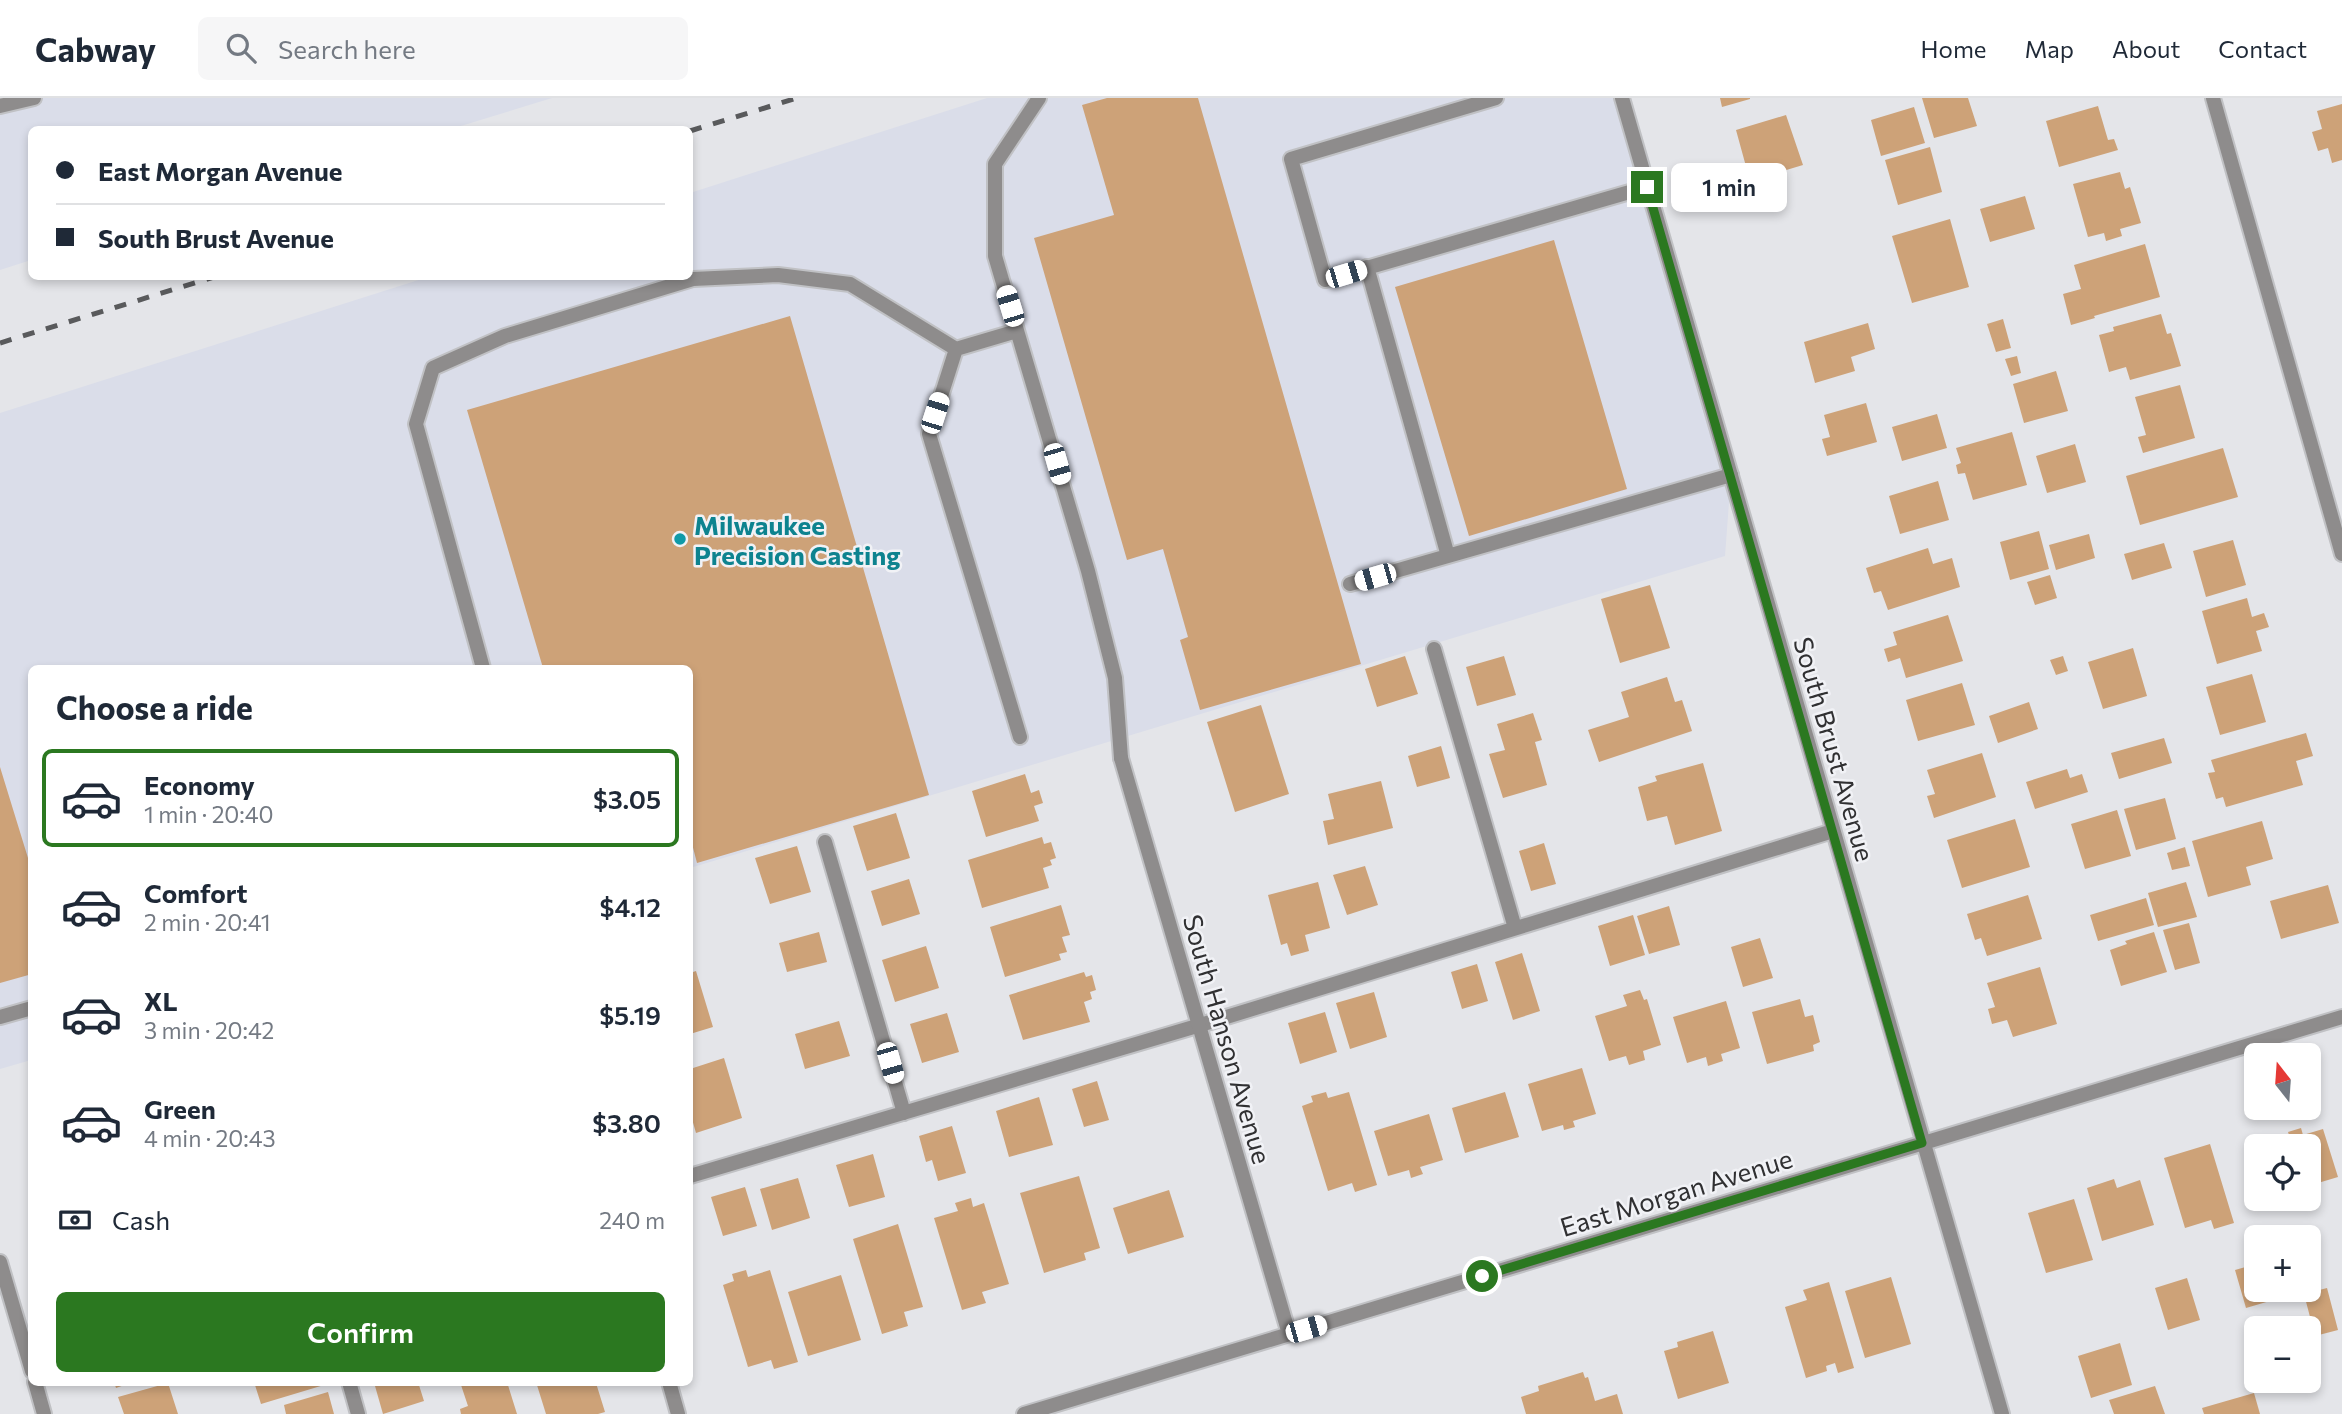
<!DOCTYPE html>
<html lang="en">
<head>
<meta charset="utf-8">
<style>
	body { margin:0; font-family:Commissioner,sans-serif; background:#f6f6f7; color:#1f2937; height:100vh; display:flex; flex-direction:column; font-size:26px; white-space:nowrap }
	* { box-sizing:border-box; margin:0 }
	p { font-size:23px; color:#747a83 }
	.icon { flex:none; width:38px; height:38px; fill:none; stroke:currentColor; stroke-width:2; stroke-linecap:round; stroke-linejoin:round }
	.map { position:relative; flex:1; overflow:hidden }
	.details { position:absolute; left:28px; top:567px; width:665px; height:721px; display:flex; flex-direction:column; background:#fff; border-radius:10px; box-shadow:0 4px 10px #0003 }
	.details>* { flex:none }
	.banner { position:absolute; left:28px; top:28px; width:665px; height:154px; border-radius:10px; box-shadow:0 4px 10px #0003; display:grid; align-content:center; height:154px; padding:0 28px; background:#fff }
	.needle { width:46px; rotate:343deg }
	.controls { position:absolute; left:2244px; top:945px; display:grid; gap:14px }
	.controls a { display:grid; place-items:center; width:77px; height:77px; border-radius:10px; background:#fff; box-shadow:0 4px 10px #0003; font-size:35px }
	.end { position:absolute; width:32px; height:32px; margin:-16px; border:9px solid #2b7820; background:#fff; box-shadow:0 0 0 4px #fff }
	.from { border-radius:50% }
	.bubble { position:absolute; height:49px; border-radius:10px; background:#fff; box-shadow:0 4px 10px #0003; font-size:23px; font-weight:600; line-height:49px; text-align:center }
	.car { position:absolute; width:21px; height:42px; margin:-21px -10px; border-radius:9px; box-shadow:0 0 5px 2px #0007; background:linear-gradient(#fff 24%,#345 0 40%,#fff 0 76%,#345 0 86%,#fff 0) }
	.banner b { display:flex; align-items:center; gap:24px; height:66px; font-size:26px }
	.banner b+b { border-top:2px solid #e0e1e3 }
	.banner i { width:18px; height:18px; background:#1f2937 }
	ul { padding:0; list-style:none }
	li { display:flex; align-items:center; gap:21px; height:98px; margin:0 14px 10px; padding:0 14px; border:4px solid transparent; border-radius:10px }
	li div { flex:1 }
	li b { display:block; font-size:26px }
	li em { font-style:normal; font-weight:600 }
	li.on { border-color:#2b7820 }
	li>.icon { width:63px; height:63px; stroke-width:1.5 }
	h2 { padding:0 28px; font-size:32px; line-height:84px }
	.pay { display:flex; align-items:center; gap:18px; height:77px; padding:0 28px; font-size:26px }
	.pay p { margin-inline-start:auto }
	.primary-button { display:flex; gap:14px; margin-top:auto; padding:14px 28px }
	.primary-button a { flex:1; height:80px; border-radius:10px; background:#2b7820; color:#fff; font-size:28px; font-weight:600; line-height:80px; text-align:center }
	header { display:flex; align-items:center; gap:42px; box-sizing:border-box; height:98px; padding:0 35px; background:#fff; border-bottom:2px solid #e0e1e3 }
	header strong { font-size:33px }
	nav { display:flex; gap:38px; margin-inline-start:auto; font-size:24px }
	.search { width:490px; height:63px; background:#f6f6f7; display:flex; align-items:center; gap:18px; box-sizing:border-box; padding:0 24px; border-radius:10px; color:#747a83; font-size:26px }
	.map>svg:first-child { display:block }
	.built { fill:#dadde9 }
	.building { fill:#cda278 }
	.lines { fill:none; stroke-linecap:round; stroke-linejoin:round }
	.lane-casing { stroke:#c0c1c4; stroke-width:18 }
	.street-casing { stroke:#c0c1c4; stroke-width:18 }
	.lane { stroke:#8e8c8c; stroke-width:14 }
	.street { stroke:#8e8c8c; stroke-width:14 }
	.rail { stroke:#595a5c; stroke-width:5; stroke-dasharray:12 12; stroke-linecap:butt }
	.route { stroke:#2b7820; stroke-width:9 }
	.culture-dot { fill:#0f9aa8; stroke:#f1f2f6; stroke-width:2.5 }
	.labels { text-anchor:middle; dominant-baseline:central; stroke-width:5; stroke-linejoin:round; paint-order:stroke }
	.culture-label { font-size:26px; font-weight:bold; fill:#0d838f; stroke:#f1f2f6; text-anchor:start }
	.street-label { font-size:26px; fill:#303032; stroke:#f1f2f6 }
</style>
</head>
<body>
<header>
<strong>Cabway</strong>
<div class="search"><svg class="icon" aria-label="search" viewBox="0 0 24 24"><circle cx="10" cy="10" r="6"/><path d="M15 15l6 6"/></svg>Search here</div>
<nav><a>Home</a><a>Map</a><a>About</a><a>Contact</a></nav>
</header>
<div class="map">
<svg width="2342" height="1316" viewBox="0 0 2342 1316">
	<rect width="100%" height="100%" fill="#e4e5e9"/>
	<path class="built" d="M0,0H552L451,31L32,32L31,162L0,172Z
		M987,0H1622L1731,377L1725,458L690,770V570H32L31,962L0,971V315L428,179L690,178V95Z"/>
	<path class="building" d="M1107,0H1198L1361,566L1200,612L1180,542L1188,539L1163,451L1127,462L1034,140L1114,117L1082,7Z
		M1720,0H1750V1L1722,9Z
		M1922,0H1968L1977,28L1934,40Z
		M2342,6V62L2332,65L2328,50L2318,53L2312,34L2322,31L2317,13Z
		M2098,8L2108,42L2114,41L2118,52L2059,69L2046,23Z
		M1914,9L1925,45L1881,58L1871,22Z
		M1786,17L1803,67L1750,83L1736,32Z
		M1930,49L1942,94L1898,107L1885,62Z
		M2120,74L2125,91L2130,89L2141,125L2120,131L2122,138L2106,143L2104,135L2088,139L2073,86Z
		M2025,98L2035,131L1990,144L1980,111Z
		M1950,121L1969,189L1912,205L1892,138Z
		M1554,142L1627,391L1469,438L1395,189Z
		M2145,146L2160,199L2094,218L2095,220L2071,227L2063,196L2081,191L2074,167Z
		M2161,216L2167,236L2171,235L2181,268L2130,282L2126,269L2109,274L2099,237L2114,233L2113,229Z
		M790,218L929,697L697,765L690,738V570H543L467,312Z
		M2003,221L2011,250L1996,254L1987,226Z
		M1868,225L1875,251L1851,259L1855,273L1815,285L1804,244Z
		M2017,258L2021,275L2011,278L2005,261Z
		M2056,273L2068,313L2024,325L2013,286Z
		M2180,287L2195,340L2143,355L2138,339L2146,337L2135,299Z
		M1866,305L1877,344L1827,358L1822,341L1830,339L1824,317Z
		M1937,316L1947,350L1902,363L1892,329Z
		M2012,334L2027,387L1973,402L1965,375L1958,376L1956,367L1961,365L1956,350Z
		M2075,346L2086,384L2047,395L2036,358Z
		M2223,350L2238,399L2140,427L2126,378Z
		M1938,383L1949,422L1900,436L1889,398Z
		M2039,433L2049,471L2010,482L2000,444Z
		M2089,436L2095,460L2056,472L2049,447Z
		M2233,442L2246,487L2206,499L2193,453Z
		M2164,445L2172,470L2132,482L2124,456Z
		M1928,450L1933,466L1952,460L1960,489L1888,512L1881,493L1874,495L1866,470Z
		M2050,477L2057,500L2035,507L2027,484Z
		M1650,487L1670,550L1620,565L1601,501Z
		M2247,500L2252,519L2264,515L2269,529L2256,533L2262,553L2217,566L2202,513Z
		M1948,517L1963,563L1906,580L1900,560L1888,564L1884,551L1897,547L1893,534Z
		M2133,550L2147,598L2103,611L2088,564Z
		M1405,558L1418,596L1377,609L1365,571Z
		M1504,558L1516,597L1477,608L1466,569Z
		M2063,558L2068,573L2056,577L2050,562Z
		M2252,576L2266,624L2220,637L2206,589Z
		M1667,579L1675,604L1682,602L1692,633L1599,664L1588,632L1629,619L1621,594Z
		M1962,585L1975,627L1918,643L1906,602Z
		M2029,604L2038,631L1998,645L1989,618Z
		M1261,607L1289,696L1235,714L1207,624Z
		M1533,615L1542,642L1535,644L1547,687L1503,700L1489,656L1505,652L1497,626Z
		M2306,635L2313,658L2296,663L2303,687L2226,709L2223,699L2216,701L2208,675L2215,674L2211,662Z
		M2164,640L2172,665L2119,681L2111,655Z
		M1441,648L1450,680L1417,689L1408,658Z
		M1982,655L1996,699L1934,720L1927,698L1935,696L1927,672Z
		M1703,665L1722,733L1675,747L1667,718L1647,723L1638,689L1657,683L1655,678Z
		M0,669L32,773V876L0,885Z
		M2067,671L2070,680L2082,676L2088,694L2035,711L2026,684Z
		M1025,676L1031,695L1039,692L1043,705L1034,708L1039,723L986,739L972,693Z
		M1381,683L1393,730L1328,747L1323,723L1334,721L1328,696Z
		M2165,700L2176,741L2136,752L2124,711Z
		M2117,712L2131,758L2085,771L2071,726Z
		M896,715L910,760L867,773L853,728Z
		M2015,721L2030,769L1962,790L1947,742Z
		M2262,723L2273,761L2246,769L2251,787L2208,799L2192,743Z
		M1042,739L1044,746L1051,744L1056,760L1050,762L1052,767L1043,770L1049,790L982,810L968,762Z
		M1544,745L1556,786L1531,793L1519,753Z
		M797,748L811,794L770,806L755,760Z
		M2185,749L2190,768L2172,772L2167,755Z
		M1365,768L1378,807L1347,817L1333,777Z
		M909,781L920,816L882,828L871,793Z
		M1318,784L1330,830L1305,837L1309,853L1291,858L1287,845L1281,847L1268,797Z
		M2186,784L2197,819L2158,829L2148,795Z
		M2328,787L2339,825L2281,841L2270,803Z
		M2028,797L2042,841L1987,858L1981,840L1975,842L1967,816Z
		M2146,800L2154,827L2098,843L2090,817Z
		M1061,807L1070,837L1062,839L1067,854L1059,856L1061,862L1005,879L990,829Z
		M1669,808L1680,847L1649,856L1637,818Z
		M1633,817L1645,857L1610,868L1598,828Z
		M2189,825L2200,865L2175,872L2163,832Z
		M819,834L827,864L787,874L779,845Z
		M2154,834L2167,874L2121,888L2110,852L2127,846L2125,843Z
		M1760,840L1773,880L1743,889L1731,849Z
		M926,848L939,890L895,904L882,862Z
		M1522,855L1540,913L1513,922L1495,864Z
		M1477,866L1488,903L1462,911L1451,874Z
		M2040,869L2057,926L2013,939L2007,922L1992,926L1988,911L1995,909L1987,885Z
		M696,873L713,929L690,936V875Z
		M1084,874L1086,879L1092,877L1096,892L1090,894L1092,901L1084,904L1090,924L1023,942L1009,897Z
		M1640,892L1644,902L1647,901L1661,947L1643,953L1645,962L1629,967L1626,958L1609,963L1595,918L1627,908L1623,897Z
		M1374,894L1387,939L1350,951L1336,905Z
		M1800,901L1805,919L1813,917L1820,944L1813,947L1814,953L1767,966L1752,914Z
		M1726,903L1740,950L1721,956L1723,963L1708,968L1706,959L1687,965L1673,919Z
		M1325,914L1337,954L1300,966L1288,925Z
		M947,915L959,954L922,965L910,926Z
		M839,923L850,958L805,971L795,936Z
		M724,960L742,1020L696,1035L690,1014V971Z
		M1582,970L1596,1016L1573,1023L1575,1029L1564,1032L1563,1027L1542,1033L1528,986Z
		M1097,983L1109,1022L1084,1029L1072,991Z
		M1326,994L1328,1000L1349,994L1377,1087L1355,1094L1352,1085L1328,1093L1302,1008L1313,1004L1311,998Z
		M1505,994L1519,1039L1465,1055L1452,1010Z
		M1039,999L1053,1047L1009,1059L996,1013Z
		M1429,1016L1443,1062L1420,1069L1423,1076L1411,1080L1409,1072L1388,1078L1374,1033Z
		M952,1028L966,1075L938,1083L932,1062L926,1064L919,1038Z
		M2301,1030L2303,1037L2323,1031L2338,1079L2308,1088V1048H2266L2290,1040L2288,1034Z
		M2210,1046L2234,1125L2214,1131L2211,1122L2185,1130L2164,1060Z
		M873,1056L885,1099L849,1109L836,1067Z
		M1079,1078L1100,1150L1084,1155L1086,1162L1044,1175L1020,1095Z
		M798,1080L810,1120L772,1132L760,1091Z
		M2114,1081L2117,1090L2140,1082L2154,1127L2102,1143L2087,1090Z
		M745,1089L757,1128L723,1138L711,1099Z
		M1169,1092L1184,1139L1128,1156L1113,1110Z
		M971,1100L973,1109L984,1105L1009,1186L982,1194L986,1205L962,1212L934,1120L958,1113L955,1105Z
		M2074,1101L2093,1162L2046,1175L2028,1115Z
		M898,1126L923,1209L904,1214L908,1228L882,1236L853,1141Z
		M2256,1166V1192H2277L2280,1200L2246,1210L2235,1172Z
		M746,1172L748,1179L770,1172L798,1264L774,1271L771,1262L748,1269L723,1187L734,1183L732,1176Z
		M841,1177L861,1242L808,1258L788,1194Z
		M1891,1179L1911,1246L1865,1260L1845,1193Z
		M2187,1180L2200,1222L2168,1232L2155,1190Z
		M1829,1184L1854,1270L1838,1275L1835,1265L1826,1268L1827,1273L1806,1280L1785,1209L1807,1202L1803,1192Z
		M2327,1190L2338,1232L2315,1238L2304,1196Z
		M1713,1233L1729,1285L1678,1301L1664,1253L1678,1249L1677,1244Z
		M2120,1245L2132,1287L2091,1300L2078,1258Z
		M1583,1274L1585,1280L1588,1279L1595,1303L1617,1296L1623,1316H1526L1521,1299L1539,1293L1538,1288Z
		M114,1284H130V1285L116,1290Z
		M254,1284H323L324,1287L261,1306Z
		M386,1284H418L424,1303L383,1316L375,1288Z
		M460,1284H507L517,1316H461L460,1311L468,1308Z
		M536,1284H589V1287L596,1285L605,1314L598,1316H546Z
		M168,1285L178,1316H124L118,1299Z
		M2155,1288L2165,1316H2114L2109,1302Z
		M328,1294L334,1316H286L284,1307Z
		M2254,1295L2260,1316H2204L2202,1310Z"/>
	<g class="lines">
		<defs>
			<path id="lane" d="M1039,0L995,66V158L1088,473L1115,580L1121,660
				M1496,0L1291,61L1325,182L1647,89
				M0,8L34,0
				M1367,169L1448,458
				M956,251L929,336L1020,639
				M1350,486L1731,377
				M1434,551L1515,830
				M483,570L416,326L433,270L505,238L693,181L778,177L850,186L956,251L1017,233
				M825,744L904,1015
				M0,919L32,910
				M690,1078L1197,928L1833,733
				M349,1284L358,1316"/>
			<path id="street" d="M1622,0L2002,1316
				M2213,0L2342,456
				M1121,660L1289,1236
				M0,1164L32,1273
				M35,1284L44,1316
				M669,1284L678,1316
				M1024,1316L2342,919"/>
		</defs>
		<use href="#lane" class="lane-casing"/>
		<use href="#street" class="street-casing"/>
		<use href="#lane" class="lane"/>
		<use href="#street" class="street"/>
		<path class="rail" d="M690,33L797,0
			M0,245L217,178"/>
	</g>
	<g class="lines">
		<path class="route" d="M1482,1178L1922,1045L1647,89"/>
	</g>
	<circle class="culture-dot" cx="680" cy="441" r="7"/>
	<g class="labels">
		<g class="culture-label">
			<text x="694" y="426">Milwaukee<tspan x="694" dy="30">Precision Casting</tspan></text>
		</g>
		<g class="street-label">
			<text transform="translate(1835 651) rotate(74)">South Brust Avenue</text>
			<text transform="translate(1228 941) rotate(74)">South Hanson Avenue</text>
			<text transform="translate(1676 1094) rotate(-17)">East Morgan Avenue</text>
		</g>
	</g>
</svg>
<div class="controls">
<a><svg class="needle" viewBox="-14 -14 28 28"><path d="M0-13l5 13h-10z" fill="#e53935"/><path d="M0 13l5-13h-10z" fill="#747a83"/></svg></a>
<a><svg class="icon" aria-label="locate" viewBox="0 0 24 24"><circle cx="12" cy="12" r="6"/><path d="M12 2v4M12 18v4M2 12h4M18 12h4"/></svg></a>
<a>+</a>
<a>−</a>
</div>
<i class="end from" style="left:1482px;top:1178px"></i>
<i class="end" style="left:1647px;top:89px"></i>
<div class="bubble" style="left:1671px;top:65px;width:116px">1 min</div>
<i class="car" style="left:1346px;top:176px;rotate:73deg"></i>
<i class="car" style="left:1010px;top:208px;rotate:343deg"></i>
<i class="car" style="left:935px;top:315px;rotate:18deg"></i>
<i class="car" style="left:1057px;top:366px;rotate:164deg"></i>
<i class="car" style="left:1375px;top:479px;rotate:254deg"></i>
<i class="car" style="left:890px;top:965px;rotate:164deg"></i>
<i class="car" style="left:1306px;top:1231px;rotate:74deg"></i>
<div class="banner">
<b><i class="from"></i>East Morgan Avenue</b>
<b><i></i>South Brust Avenue</b>
</div>
<section class="details">
<h2>Choose a ride</h2>
<ul>
<li class="on"><svg class="icon" aria-label="car" viewBox="0 0 24 24"><path d="M5 17H2v-5l4-1 3-4h7l3 4 3 1v5h-3M9 17h6M6 11h13"/><circle cx="7" cy="17" r="2"/><circle cx="17" cy="17" r="2"/></svg><div><b>Economy</b><p>1 min · 20:40</p></div><em>$3.05</em></li>
<li><svg class="icon" aria-label="car" viewBox="0 0 24 24"><path d="M5 17H2v-5l4-1 3-4h7l3 4 3 1v5h-3M9 17h6M6 11h13"/><circle cx="7" cy="17" r="2"/><circle cx="17" cy="17" r="2"/></svg><div><b>Comfort</b><p>2 min · 20:41</p></div><em>$4.12</em></li>
<li><svg class="icon" aria-label="car" viewBox="0 0 24 24"><path d="M5 17H2v-5l4-1 3-4h7l3 4 3 1v5h-3M9 17h6M6 11h13"/><circle cx="7" cy="17" r="2"/><circle cx="17" cy="17" r="2"/></svg><div><b>XL</b><p>3 min · 20:42</p></div><em>$5.19</em></li>
<li><svg class="icon" aria-label="car" viewBox="0 0 24 24"><path d="M5 17H2v-5l4-1 3-4h7l3 4 3 1v5h-3M9 17h6M6 11h13"/><circle cx="7" cy="17" r="2"/><circle cx="17" cy="17" r="2"/></svg><div><b>Green</b><p>4 min · 20:43</p></div><em>$3.80</em></li>
</ul>
<div class="pay"><svg class="icon" aria-label="cash" viewBox="0 0 24 24"><path d="M3 7h18v10H3z"/><circle cx="12" cy="12" r="2"/></svg>Cash<p>240 m</p></div>
<div class="primary-button"><a>Confirm</a></div>
</section>
</div>
</body>
</html>
